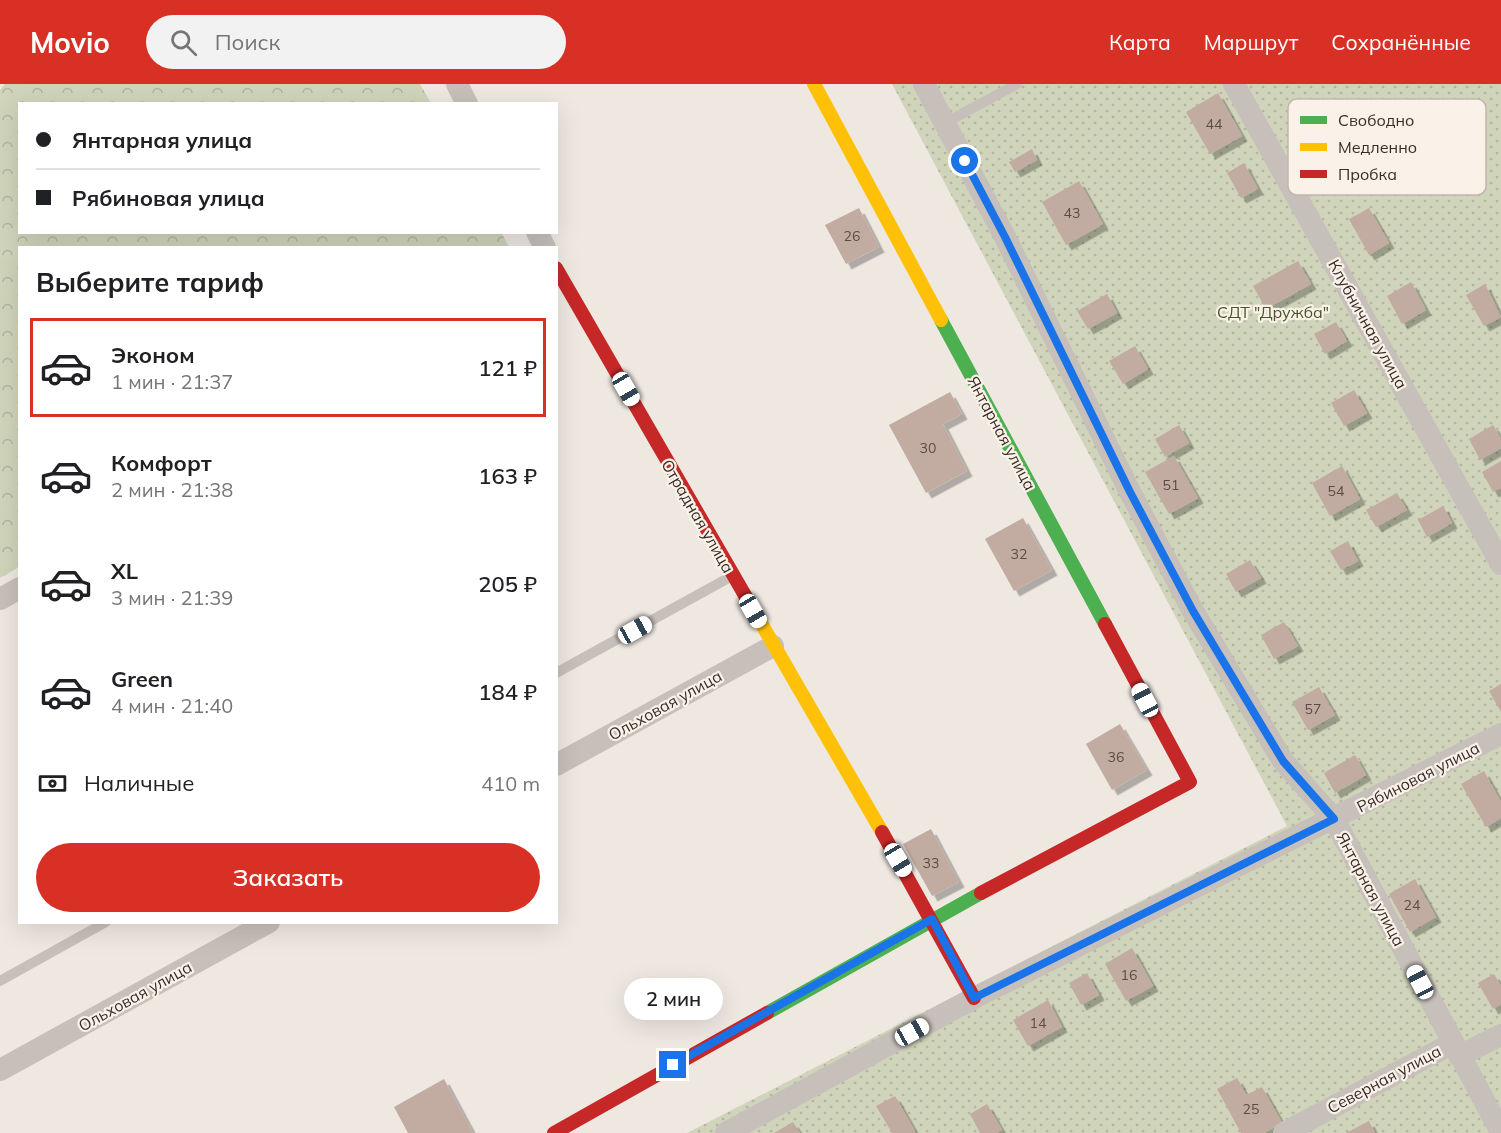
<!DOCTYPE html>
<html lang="ru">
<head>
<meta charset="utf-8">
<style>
	body { margin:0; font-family:Mulish,sans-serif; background:#f2f2f2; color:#202124; height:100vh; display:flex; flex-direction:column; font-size:22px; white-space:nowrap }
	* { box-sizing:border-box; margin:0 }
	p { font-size:20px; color:#757577 }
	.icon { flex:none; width:33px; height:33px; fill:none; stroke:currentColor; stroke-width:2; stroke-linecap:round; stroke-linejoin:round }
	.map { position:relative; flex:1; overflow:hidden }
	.sheet { position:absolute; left:18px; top:162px; width:540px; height:678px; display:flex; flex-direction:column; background:#fff; border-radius:0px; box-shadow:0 6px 24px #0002 }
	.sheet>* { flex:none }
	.top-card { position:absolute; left:18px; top:18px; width:540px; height:132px; border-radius:0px; box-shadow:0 6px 24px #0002; display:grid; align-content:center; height:132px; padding:0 18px; background:#fff }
	.end { position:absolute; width:27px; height:27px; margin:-14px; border:8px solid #1a73e8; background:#fff; box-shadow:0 0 0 3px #fff }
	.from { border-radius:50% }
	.bubble { position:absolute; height:42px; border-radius:21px; background:#fff; box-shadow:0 6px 24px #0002; font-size:20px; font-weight:600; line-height:42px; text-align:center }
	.car { position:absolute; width:18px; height:36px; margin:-18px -9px; border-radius:8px; box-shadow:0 0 4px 2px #0007; background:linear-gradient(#fff 24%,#345 0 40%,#fff 0 76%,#345 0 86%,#fff 0) }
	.top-card b { display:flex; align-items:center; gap:21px; height:57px; font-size:22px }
	.top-card b+b { border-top:2px solid #e0e0e0 }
	.top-card i { width:15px; height:15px; background:#202124 }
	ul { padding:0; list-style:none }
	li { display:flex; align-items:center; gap:18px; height:99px; margin:0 12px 9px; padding:0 6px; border:3px solid transparent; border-radius:0px }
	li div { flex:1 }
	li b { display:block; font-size:22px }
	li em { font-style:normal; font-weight:600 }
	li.on { border-color:#d93025 }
	li>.icon { width:54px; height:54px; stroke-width:1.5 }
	h2 { padding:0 18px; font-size:27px; line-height:72px }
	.pay { display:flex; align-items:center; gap:15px; height:66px; padding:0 18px; font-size:22px }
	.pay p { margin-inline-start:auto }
	.cta { display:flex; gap:12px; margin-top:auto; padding:12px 18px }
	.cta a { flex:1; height:69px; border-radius:36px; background:#d93025; color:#fff; font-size:24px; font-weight:600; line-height:69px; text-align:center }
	header { display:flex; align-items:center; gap:36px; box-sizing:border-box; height:84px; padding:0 30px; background:#d93025; color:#fff }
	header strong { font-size:28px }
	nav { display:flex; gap:33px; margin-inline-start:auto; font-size:21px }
	.search { width:420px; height:54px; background:#f2f2f2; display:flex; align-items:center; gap:15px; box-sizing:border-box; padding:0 21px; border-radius:33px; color:#757577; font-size:22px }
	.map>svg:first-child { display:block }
	.forest { fill:url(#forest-crowns) }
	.garden { fill:url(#garden-dots) }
	.building { fill:#c2aca2; filter:url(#shadow) }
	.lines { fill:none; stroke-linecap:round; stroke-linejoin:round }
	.lane { stroke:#c7c0ba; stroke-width:10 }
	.street { stroke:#c7c0ba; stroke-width:22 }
	.fast { stroke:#4caf50; stroke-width:14 }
	.slow { stroke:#ffc107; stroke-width:14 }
	.jam { stroke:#c62828; stroke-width:14 }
	.route { stroke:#1a73e8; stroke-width:8 }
	.labels { text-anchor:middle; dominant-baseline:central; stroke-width:4.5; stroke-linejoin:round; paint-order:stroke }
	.number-label { font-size:14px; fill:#5a4d46 }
	.park-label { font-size:16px; fill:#47572b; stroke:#faf2e8 }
	.street-label { font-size:16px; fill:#382d28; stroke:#faf2e8 }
	.key { fill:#faf2e8; stroke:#c0b7ae; stroke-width:1.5 }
	.key-label { font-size:16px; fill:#382d28 }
</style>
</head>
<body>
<header>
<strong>Movio</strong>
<div class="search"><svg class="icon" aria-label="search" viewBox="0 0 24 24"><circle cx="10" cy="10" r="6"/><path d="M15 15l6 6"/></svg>Поиск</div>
<nav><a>Карта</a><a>Маршрут</a><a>Сохранённые</a></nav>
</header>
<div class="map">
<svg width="1501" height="1049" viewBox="0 0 1501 1049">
	<defs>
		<pattern id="forest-crowns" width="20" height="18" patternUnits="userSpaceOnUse" patternTransform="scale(1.5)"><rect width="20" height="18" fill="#cfd4ba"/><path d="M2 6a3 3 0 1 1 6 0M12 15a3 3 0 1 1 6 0" fill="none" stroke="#b2b6a0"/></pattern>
		<pattern id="garden-dots" width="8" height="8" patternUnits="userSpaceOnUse" patternTransform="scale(1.5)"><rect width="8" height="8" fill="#cfd4ba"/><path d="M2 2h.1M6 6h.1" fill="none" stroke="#b2b6a0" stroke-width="1.8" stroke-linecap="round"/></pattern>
		<filter id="shadow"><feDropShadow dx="5.5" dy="5.5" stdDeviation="0" flood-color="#0004"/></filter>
	</defs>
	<rect width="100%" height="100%" fill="#eee8e1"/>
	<path class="forest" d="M5,0H420L431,19L20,20V148H501L509,163L20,164L19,483L0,494V6Z"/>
	<path class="garden" d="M892,0H1501V1049H687L1287,742Z"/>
	<path class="building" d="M1218,9L1242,52L1210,70L1186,28Z
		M1032,65L1037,76L1015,88L1009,78Z
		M1244,79L1258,105L1241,114L1227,89Z
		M1079,97L1103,140L1066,161L1042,118Z
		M859,124L879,163L846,180L825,141Z
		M1369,124L1389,159L1369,171L1349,135Z
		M1298,177L1311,200L1266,225L1253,202Z
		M1411,198L1426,226L1402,240L1387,212Z
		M1485,200L1501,233L1484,242L1466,211Z
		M1107,210L1117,229L1088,245L1077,227Z
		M1336,238L1347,257L1325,270L1314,250Z
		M1135,262L1148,285L1123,300L1109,277Z
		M1354,306L1367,329L1344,342L1331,319Z
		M950,308L962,330L943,340L967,387L926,409L889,341Z
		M1179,341L1189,359L1165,373L1155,355Z
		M1493,341L1501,355V364L1480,376L1469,355Z
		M1174,372L1198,414L1169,430L1145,388Z
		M1501,377V404L1493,408L1482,388Z
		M1342,382L1360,415L1330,432L1312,399Z
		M1397,409L1407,426L1376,443L1366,426Z
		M1443,422L1452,439L1427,453L1418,436Z
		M1023,434L1052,486L1014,507L985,455Z
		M1348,457L1358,477L1341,486L1330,467Z
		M1250,476L1261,494L1236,508L1226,490Z
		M1284,538L1298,562L1274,575L1261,551Z
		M1501,600V628L1489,607Z
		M1319,603L1335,631L1308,646L1292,618Z
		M1120,640L1147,686L1112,706L1086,660Z
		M1355,671L1366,691L1335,709L1324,689Z
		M1484,687L1501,718V734L1486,743L1461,700Z
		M931,745L959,798L932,812L903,760Z
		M1415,795L1436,833L1410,848L1389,810Z
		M1132,864L1153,902L1126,917L1105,880Z
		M1087,889L1099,911L1081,921L1069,899Z
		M1494,890L1501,902V920L1493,925L1478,899Z
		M1048,916L1062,943L1028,962L1013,936Z
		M1237,994L1246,1011L1262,1003L1282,1039L1264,1049H1241L1217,1005Z
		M444,995L473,1049H408L394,1023Z
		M895,1012L916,1049H892L876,1022Z
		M987,1020L1002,1046L997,1049H980L970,1030Z
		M1369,1037L1375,1049H1346Z
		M793,1038L800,1049H774Z"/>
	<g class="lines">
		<path class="lane" d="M945,39L1017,0
			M556,589L732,492
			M0,897L106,838"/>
		<path class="street" d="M457,0L467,20
			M924,0L1005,153L1130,408L1193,527L1283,677L1334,735L1501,1048
			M1234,0L1501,480
			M537,148L545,164
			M0,515L20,504
			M556,681L773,562
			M1459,972L1501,951
			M0,986L269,838
			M726,1049L974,914L1501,650
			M1284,1049L1453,959"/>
		<path class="fast" d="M941,236L1105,540
			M767,929L981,809"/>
		<path class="slow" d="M814,0L941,236
			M750,520L882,748"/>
		<path class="jam" d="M556,184L750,520
			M882,748L974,914
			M981,809L1190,698L1105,540
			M554,1049L767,929"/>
	</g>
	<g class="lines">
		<path class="route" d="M673,981L932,835L974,914L1334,735L1283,677L1193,527L1130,408L1005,153L965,77"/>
	</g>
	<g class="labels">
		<g class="number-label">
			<text x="1214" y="40">44</text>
			<text x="1072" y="129">43</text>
			<text x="852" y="152">26</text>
			<text x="928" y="364">30</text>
			<text x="1171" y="401">51</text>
			<text x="1336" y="407">54</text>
			<text x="1019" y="470">32</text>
			<text x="1313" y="625">57</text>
			<text x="1116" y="673">36</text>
			<text x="931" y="779">33</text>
			<text x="1412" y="821">24</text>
			<text x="1129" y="891">16</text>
			<text x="1038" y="939">14</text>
			<text x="1251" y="1025">25</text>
		</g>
		<g class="park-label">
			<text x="1273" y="228">СДТ "Дружба"</text>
		</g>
		<g class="street-label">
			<text transform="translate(1368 240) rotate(61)">Клубничная улица</text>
			<text transform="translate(1002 349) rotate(62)">Янтарная улица</text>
			<text transform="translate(698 432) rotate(60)">Отрадная улица</text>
			<text transform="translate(665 621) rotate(-29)">Ольховая улица</text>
			<text transform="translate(1418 693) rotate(-27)">Рябиновая улица</text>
			<text transform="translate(1371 805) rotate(62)">Янтарная улица</text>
			<text transform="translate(135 912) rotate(-29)">Ольховая улица</text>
			<text transform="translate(1384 995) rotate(-28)">Северная улица</text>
		</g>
	</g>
	<rect x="1288" y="15" width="198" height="96" rx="9" class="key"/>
	<rect x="1300" y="32" width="27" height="8" fill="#4caf50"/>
	<rect x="1300" y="59" width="27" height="8" fill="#ffc107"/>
	<rect x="1300" y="86" width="27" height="8" fill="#c62828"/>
	<g class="key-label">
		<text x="1338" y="42">Свободно</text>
		<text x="1338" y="69">Медленно</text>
		<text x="1338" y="96">Пробка</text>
	</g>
</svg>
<i class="end from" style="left:965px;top:77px"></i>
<i class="end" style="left:673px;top:981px"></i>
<div class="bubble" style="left:624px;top:894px;width:99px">2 мин</div>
<i class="car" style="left:626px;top:305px;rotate:150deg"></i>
<i class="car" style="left:753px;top:527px;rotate:150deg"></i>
<i class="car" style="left:635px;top:546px;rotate:61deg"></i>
<i class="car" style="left:1145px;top:616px;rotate:332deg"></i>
<i class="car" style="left:898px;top:776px;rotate:149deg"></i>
<i class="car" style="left:1420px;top:898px;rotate:332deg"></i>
<i class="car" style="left:912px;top:948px;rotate:61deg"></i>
<div class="top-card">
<b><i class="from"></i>Янтарная улица</b>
<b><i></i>Рябиновая улица</b>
</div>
<section class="sheet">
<h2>Выберите тариф</h2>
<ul>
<li class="on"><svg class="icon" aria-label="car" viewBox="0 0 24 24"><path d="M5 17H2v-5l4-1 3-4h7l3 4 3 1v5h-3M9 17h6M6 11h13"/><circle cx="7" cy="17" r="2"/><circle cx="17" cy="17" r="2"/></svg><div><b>Эконом</b><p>1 мин · 21:37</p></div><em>121 ₽</em></li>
<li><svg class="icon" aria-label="car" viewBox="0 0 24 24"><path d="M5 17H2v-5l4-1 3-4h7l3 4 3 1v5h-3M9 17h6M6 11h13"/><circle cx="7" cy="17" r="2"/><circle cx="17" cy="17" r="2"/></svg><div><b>Комфорт</b><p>2 мин · 21:38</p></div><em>163 ₽</em></li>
<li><svg class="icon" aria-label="car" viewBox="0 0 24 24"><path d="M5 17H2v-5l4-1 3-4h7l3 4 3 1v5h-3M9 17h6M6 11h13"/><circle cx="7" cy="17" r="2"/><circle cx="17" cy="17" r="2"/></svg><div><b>XL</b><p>3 мин · 21:39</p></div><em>205 ₽</em></li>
<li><svg class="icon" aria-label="car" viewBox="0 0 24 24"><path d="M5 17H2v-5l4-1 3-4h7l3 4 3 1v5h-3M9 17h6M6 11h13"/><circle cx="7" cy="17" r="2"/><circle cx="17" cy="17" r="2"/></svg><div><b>Green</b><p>4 мин · 21:40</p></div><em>184 ₽</em></li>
</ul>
<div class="pay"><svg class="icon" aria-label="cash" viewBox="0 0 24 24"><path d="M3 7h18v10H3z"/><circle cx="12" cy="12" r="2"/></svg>Наличные<p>410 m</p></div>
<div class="cta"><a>Заказать</a></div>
</section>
</div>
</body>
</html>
